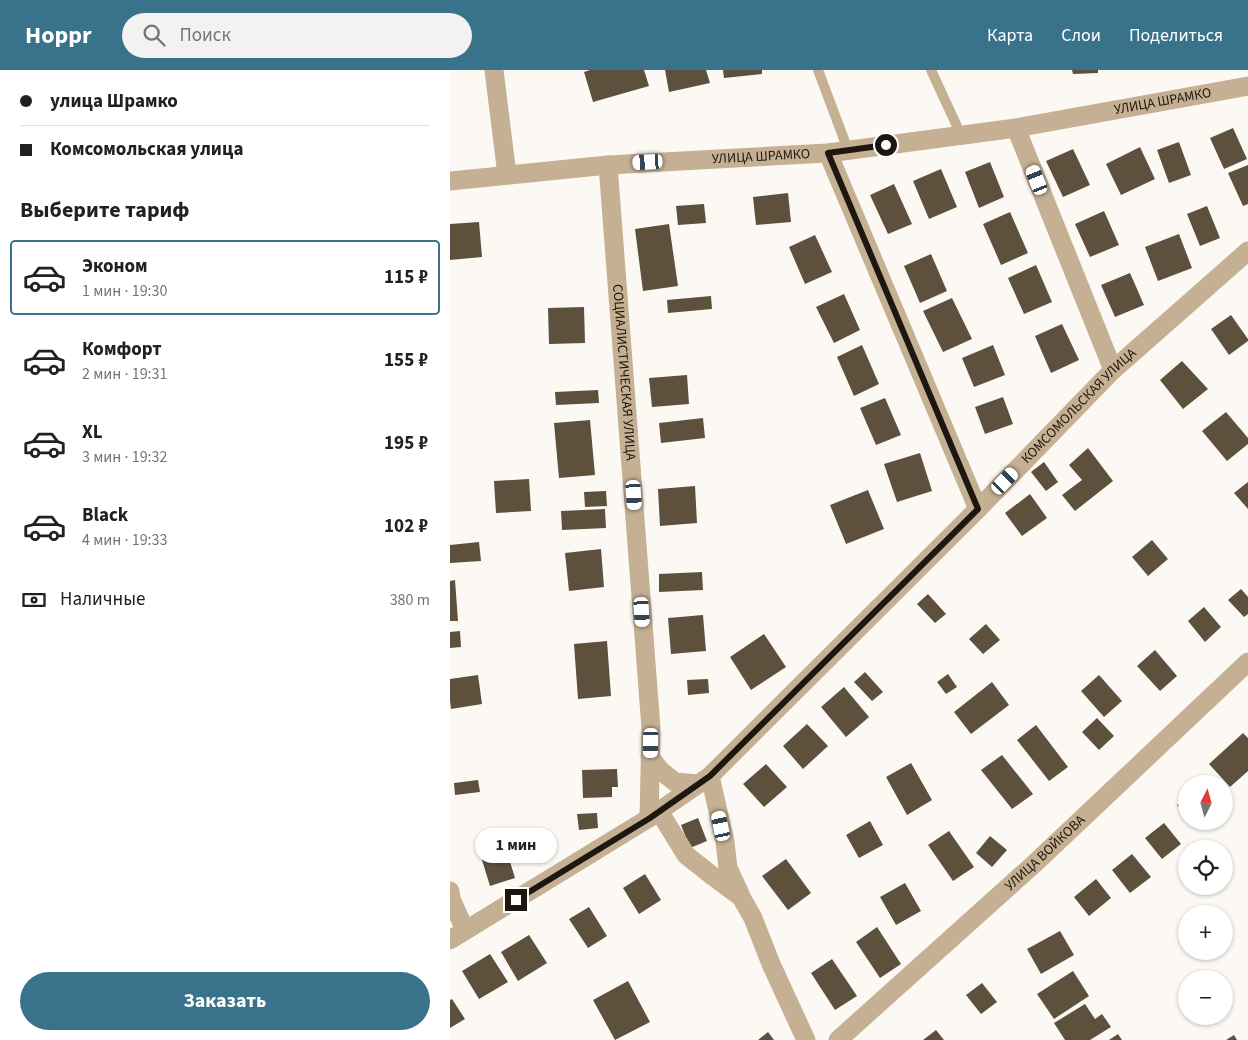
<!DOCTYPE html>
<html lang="ru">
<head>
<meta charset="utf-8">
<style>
	body { margin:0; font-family:"Source Sans 3",sans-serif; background:#f2f2f2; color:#202124; height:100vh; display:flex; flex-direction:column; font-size:19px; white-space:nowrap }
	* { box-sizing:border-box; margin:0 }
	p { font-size:16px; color:#757577 }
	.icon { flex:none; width:28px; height:28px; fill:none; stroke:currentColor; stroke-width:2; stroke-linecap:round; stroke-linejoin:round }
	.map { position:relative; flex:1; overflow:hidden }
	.sheet { display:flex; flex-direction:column; background:#fff; width:450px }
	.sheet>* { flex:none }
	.top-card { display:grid; align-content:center; height:110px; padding:0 20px; background:#fff }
	.needle { width:32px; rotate:6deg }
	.fabs { position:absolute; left:728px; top:705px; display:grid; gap:10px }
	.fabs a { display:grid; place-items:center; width:55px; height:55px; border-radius:50%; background:#fff; box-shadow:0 1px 4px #0004; font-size:25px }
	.end { position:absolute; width:22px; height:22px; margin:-11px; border:6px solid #1d170f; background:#fff; box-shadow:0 0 0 2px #fff }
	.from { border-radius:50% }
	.bubble { position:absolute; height:35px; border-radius:18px; background:#fff; box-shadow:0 1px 4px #0004; font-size:16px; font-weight:700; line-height:35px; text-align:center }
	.car { position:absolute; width:15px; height:30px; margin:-15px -8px; border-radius:6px; box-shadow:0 0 4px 1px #0007; background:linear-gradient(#fff 24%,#345 0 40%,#fff 0 76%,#345 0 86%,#fff 0) }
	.top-card b { display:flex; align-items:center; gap:18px; height:48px; font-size:19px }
	.top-card b+b { border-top:1px solid #e0e0e0 }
	.top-card i { width:12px; height:12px; background:#202124 }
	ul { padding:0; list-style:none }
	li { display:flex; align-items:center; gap:15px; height:75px; margin:0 10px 8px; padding:0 10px; border:2px solid transparent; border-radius:5px }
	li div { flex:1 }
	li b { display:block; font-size:19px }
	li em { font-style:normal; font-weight:700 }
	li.active { border-color:#38738b }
	li>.icon { width:45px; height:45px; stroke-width:1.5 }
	h2 { padding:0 20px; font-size:22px; line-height:60px }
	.pay { display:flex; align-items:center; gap:12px; height:55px; padding:0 20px; font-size:19px }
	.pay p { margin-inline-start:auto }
	.primary-button { display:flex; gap:10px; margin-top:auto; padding:10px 20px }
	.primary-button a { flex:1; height:58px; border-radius:30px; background:#38738b; color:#fff; font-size:20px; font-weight:700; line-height:58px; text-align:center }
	header { display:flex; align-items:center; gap:30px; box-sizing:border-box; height:70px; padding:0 25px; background:#38738b; color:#fff }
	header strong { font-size:24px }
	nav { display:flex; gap:28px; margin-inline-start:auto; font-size:18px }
	.search { width:350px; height:45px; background:#f2f2f2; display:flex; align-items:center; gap:12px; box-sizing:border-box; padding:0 18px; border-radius:28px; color:#757577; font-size:19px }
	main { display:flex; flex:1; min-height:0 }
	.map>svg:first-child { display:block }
	.building { fill:#5d503d }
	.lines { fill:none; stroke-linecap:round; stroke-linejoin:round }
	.service { stroke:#c5b093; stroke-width:10 }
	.minor { stroke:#c5b093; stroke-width:19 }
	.route { stroke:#1d170f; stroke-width:6 }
	.labels { text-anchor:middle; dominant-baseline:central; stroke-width:5; stroke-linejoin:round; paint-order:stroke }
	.street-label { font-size:14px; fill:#1d170f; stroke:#fff }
</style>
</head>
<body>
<header>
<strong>Hoppr</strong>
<div class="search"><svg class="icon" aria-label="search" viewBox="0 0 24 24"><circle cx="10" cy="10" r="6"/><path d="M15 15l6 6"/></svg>Поиск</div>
<nav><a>Карта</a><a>Слои</a><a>Поделиться</a></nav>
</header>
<main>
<section class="sheet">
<div class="top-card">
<b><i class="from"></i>улица Шрамко</b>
<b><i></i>Комсомольская улица</b>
</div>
<h2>Выберите тариф</h2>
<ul>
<li class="active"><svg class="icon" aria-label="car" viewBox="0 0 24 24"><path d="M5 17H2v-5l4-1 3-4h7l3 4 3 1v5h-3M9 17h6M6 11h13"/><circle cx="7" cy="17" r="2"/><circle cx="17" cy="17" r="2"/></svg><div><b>Эконом</b><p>1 мин · 19:30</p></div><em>115 ₽</em></li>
<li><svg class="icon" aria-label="car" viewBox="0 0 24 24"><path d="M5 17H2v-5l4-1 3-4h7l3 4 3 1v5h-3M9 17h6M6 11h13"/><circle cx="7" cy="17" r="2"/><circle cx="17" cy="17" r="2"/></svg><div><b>Комфорт</b><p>2 мин · 19:31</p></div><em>155 ₽</em></li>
<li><svg class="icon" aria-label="car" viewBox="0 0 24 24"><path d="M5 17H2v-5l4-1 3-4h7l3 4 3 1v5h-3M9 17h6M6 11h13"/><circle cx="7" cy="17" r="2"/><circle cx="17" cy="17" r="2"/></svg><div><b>XL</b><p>3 мин · 19:32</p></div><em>195 ₽</em></li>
<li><svg class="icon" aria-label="car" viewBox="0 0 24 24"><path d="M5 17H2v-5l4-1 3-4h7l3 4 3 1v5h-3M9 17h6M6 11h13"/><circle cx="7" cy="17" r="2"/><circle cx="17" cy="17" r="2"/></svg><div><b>Black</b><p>4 мин · 19:33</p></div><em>102 ₽</em></li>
</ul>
<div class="pay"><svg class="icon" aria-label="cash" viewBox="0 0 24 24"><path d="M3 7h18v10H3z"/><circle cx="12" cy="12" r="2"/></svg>Наличные<p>380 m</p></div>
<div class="primary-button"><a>Заказать</a></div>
</section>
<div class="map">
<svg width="798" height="970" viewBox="0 0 798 970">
	<rect width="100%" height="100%" fill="#fcf9f5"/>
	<path class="building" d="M140,0H194L199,16L143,32L134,2Z
		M215,0H256L260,13L219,22Z
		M273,0H312V4L274,8Z
		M622,0H648V3L623,4Z
		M783,58L797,89L774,99L760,68Z
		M729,72L741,105L719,113L707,80Z
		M690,77L705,109L671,125L656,94Z
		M623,79L640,115L613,127L596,91Z
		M540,92L554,127L529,138L515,102Z
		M798,95V134L793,136L778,103Z
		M491,99L507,137L479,149L463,111Z
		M444,114L462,154L438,164L420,125Z
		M338,123L341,152L306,155L303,127Z
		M254,134L256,153L228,155L226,136Z
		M757,136L770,168L750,176L737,144Z
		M654,141L669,175L640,187L625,154Z
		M560,142L578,183L551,195L533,154Z
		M29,152L32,187L0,190V154Z
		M219,154L228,216L193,221L185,159Z
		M729,164L742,198L708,211L695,177Z
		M365,165L382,202L355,214L339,177Z
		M481,184L497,221L470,233L454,196Z
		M586,195L602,232L574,244L558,208Z
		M680,203L694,235L665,247L651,215Z
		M394,224L410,260L384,273L366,237Z
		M261,226L262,239L218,243L217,230Z
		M502,228L522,269L493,282L473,241Z
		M134,237L135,273L99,274L98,238Z
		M781,245L798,269V271L779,285L761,259Z
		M612,254L629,290L601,303L585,266Z
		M412,275L429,314L404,326L387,287Z
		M543,275L555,305L524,317L512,288Z
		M732,291L758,319L733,339L710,310Z
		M237,305L239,334L202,337L199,308Z
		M148,320L149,333L106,335L105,322Z
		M553,327L563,354L535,364L525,337Z
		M435,328L451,365L426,375L410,338Z
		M776,342L798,368V374L777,391L752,361Z
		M253,348L255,368L211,373L209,353Z
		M140,350L145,405L109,408L104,353Z
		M638,378L663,411L625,441L612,425L632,410L619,395Z
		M470,383L482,421L447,432L434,394Z
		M594,392L608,412L596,421L581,402Z
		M79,409L81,441L46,443L44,411Z
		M798,412V439L784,423Z
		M245,416L247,453L210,456L208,419Z
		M418,420L434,459L396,474L380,435Z
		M156,421L157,436L135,437L134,422Z
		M580,424L597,448L572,466L555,443Z
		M155,439L156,458L112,460L111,441Z
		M702,470L718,489L698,506L682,487Z
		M29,472L31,491L0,493V475Z
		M151,479L154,517L119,521L115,483Z
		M252,502L253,520L209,522V504Z
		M5,510L8,551H0V511Z
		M791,519L798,527V544L794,547L778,530Z
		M478,524L496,544L485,553L467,534Z
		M754,537L771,557L755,572L738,551Z
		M253,545L256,581L221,584L218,548Z
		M536,554L550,570L533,584L519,569Z
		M10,561L11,577L0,578V562Z
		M314,564L336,597L301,620L280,587Z
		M157,571L161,626L128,629L124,574Z
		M705,580L727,606L710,621L687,596Z
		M415,602L433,622L422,631L404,612Z
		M498,604L507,617L496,624L487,612Z
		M28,605L32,634L1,639L0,630V609Z
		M649,605L672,631L654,647L631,621Z
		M258,609L259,623L238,625L237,610Z
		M542,612L559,635L521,664L504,642Z
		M394,617L419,647L396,667L371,637Z
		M647,648L664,666L649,680L632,662Z
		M357,654L378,676L353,699L333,676Z
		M586,655L618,697L599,711L567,670Z
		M793,663L798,668V701L780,717L759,694Z
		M552,685L583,724L562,739L531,700Z
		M461,693L482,730L457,745L436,707Z
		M316,694L337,717L314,737L293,714Z
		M167,699L168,717H162V727L133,728L132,700Z
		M28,710L30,722L5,725L4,713Z
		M736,727V745L727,735Z
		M147,743L148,758L129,760L127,744Z
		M248,748L257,771L240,778L231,755Z
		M420,751L433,775L409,788L396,765Z
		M714,753L731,774L712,789L695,768Z
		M499,761L524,797L503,811L478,775Z
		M540,766L557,780L542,797L526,783Z
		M66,768L71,783L62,785L57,770Z
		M53,769L65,808L40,816L28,777Z
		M682,784L701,807L680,823L662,800Z
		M336,789L361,823L338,840L312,806Z
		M195,804L211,830L189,844L173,818Z
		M646,809L661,828L639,846L624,827Z
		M455,813L471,841L446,855L430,827Z
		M139,837L157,866L138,878L119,849Z
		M427,857L451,894L430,908L406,872Z
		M610,861L624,885L591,904L577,879Z
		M79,865L97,893L68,911L51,882Z
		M40,884L58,912L29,929L12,901Z
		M382,889L407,926L385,940L361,903Z
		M623,901L639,926L604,949L587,924Z
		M178,911L200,952L165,970L143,930Z
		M532,913L547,932L531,944L516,925Z
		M2,929L15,949L0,958V930Z
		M635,934L645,949L652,944L661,957L640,970H615L604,953Z
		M486,960L494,970H473Z
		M318,962L324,970H308Z
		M668,964L672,970H659Z
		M784,965L787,970H776Z"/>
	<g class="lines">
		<path class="service" d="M368,0L398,80
			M481,0L511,65"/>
		<g class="minor">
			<path d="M44,0L57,105"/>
			<path d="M566,58L663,300"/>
			<path d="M378,83L528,439"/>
			<path id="s1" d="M158,95L201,658L199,748"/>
			<path id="s2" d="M0,111L158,95L378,83L566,58L798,16"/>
			<path d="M200,687L211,701L225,712L249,714"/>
			<path d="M260,706L275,772L278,798L291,826"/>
			<path d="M209,741L236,785L260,804L291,827L303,848L321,894L356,970"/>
			<path d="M0,821L1,829L15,860"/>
			<path id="s3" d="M0,870L199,748L260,706L528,439L663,300L798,181"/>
			<path id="s4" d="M388,970L584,794L798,592"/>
		</g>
	</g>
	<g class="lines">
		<path class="route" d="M66,830L200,748L260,706L528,439L378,83L436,75"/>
	</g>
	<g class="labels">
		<g class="street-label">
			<text stroke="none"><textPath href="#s2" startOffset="718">УЛИЦА ШРАМКО</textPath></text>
			<text stroke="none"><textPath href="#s2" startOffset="312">УЛИЦА ШРАМКО</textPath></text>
			<text stroke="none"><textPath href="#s1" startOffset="208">СОЦИАЛИСТИЧЕСКАЯ УЛИЦА</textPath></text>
			<text stroke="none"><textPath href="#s3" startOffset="830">КОМСОМОЛЬСКАЯ УЛИЦА</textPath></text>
			<text stroke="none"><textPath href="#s4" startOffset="279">УЛИЦА ВОЙКОВА</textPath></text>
		</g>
	</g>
</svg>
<div class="fabs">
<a><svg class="needle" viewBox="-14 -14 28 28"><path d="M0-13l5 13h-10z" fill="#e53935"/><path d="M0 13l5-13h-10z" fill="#757577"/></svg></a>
<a><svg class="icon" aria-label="locate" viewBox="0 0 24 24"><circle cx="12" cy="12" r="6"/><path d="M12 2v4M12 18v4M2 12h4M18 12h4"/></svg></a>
<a>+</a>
<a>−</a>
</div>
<i class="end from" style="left:436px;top:75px"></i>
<i class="end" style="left:66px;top:830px"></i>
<div class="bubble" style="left:25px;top:758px;width:82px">1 мин</div>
<i class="car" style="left:198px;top:92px;rotate:267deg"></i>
<i class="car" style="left:587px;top:110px;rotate:338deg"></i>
<i class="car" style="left:555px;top:411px;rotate:44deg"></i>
<i class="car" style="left:184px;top:425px;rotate:176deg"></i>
<i class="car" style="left:192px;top:542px;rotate:176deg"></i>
<i class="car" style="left:201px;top:673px;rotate:181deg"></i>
<i class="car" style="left:271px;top:756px;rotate:348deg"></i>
</div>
</main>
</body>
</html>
